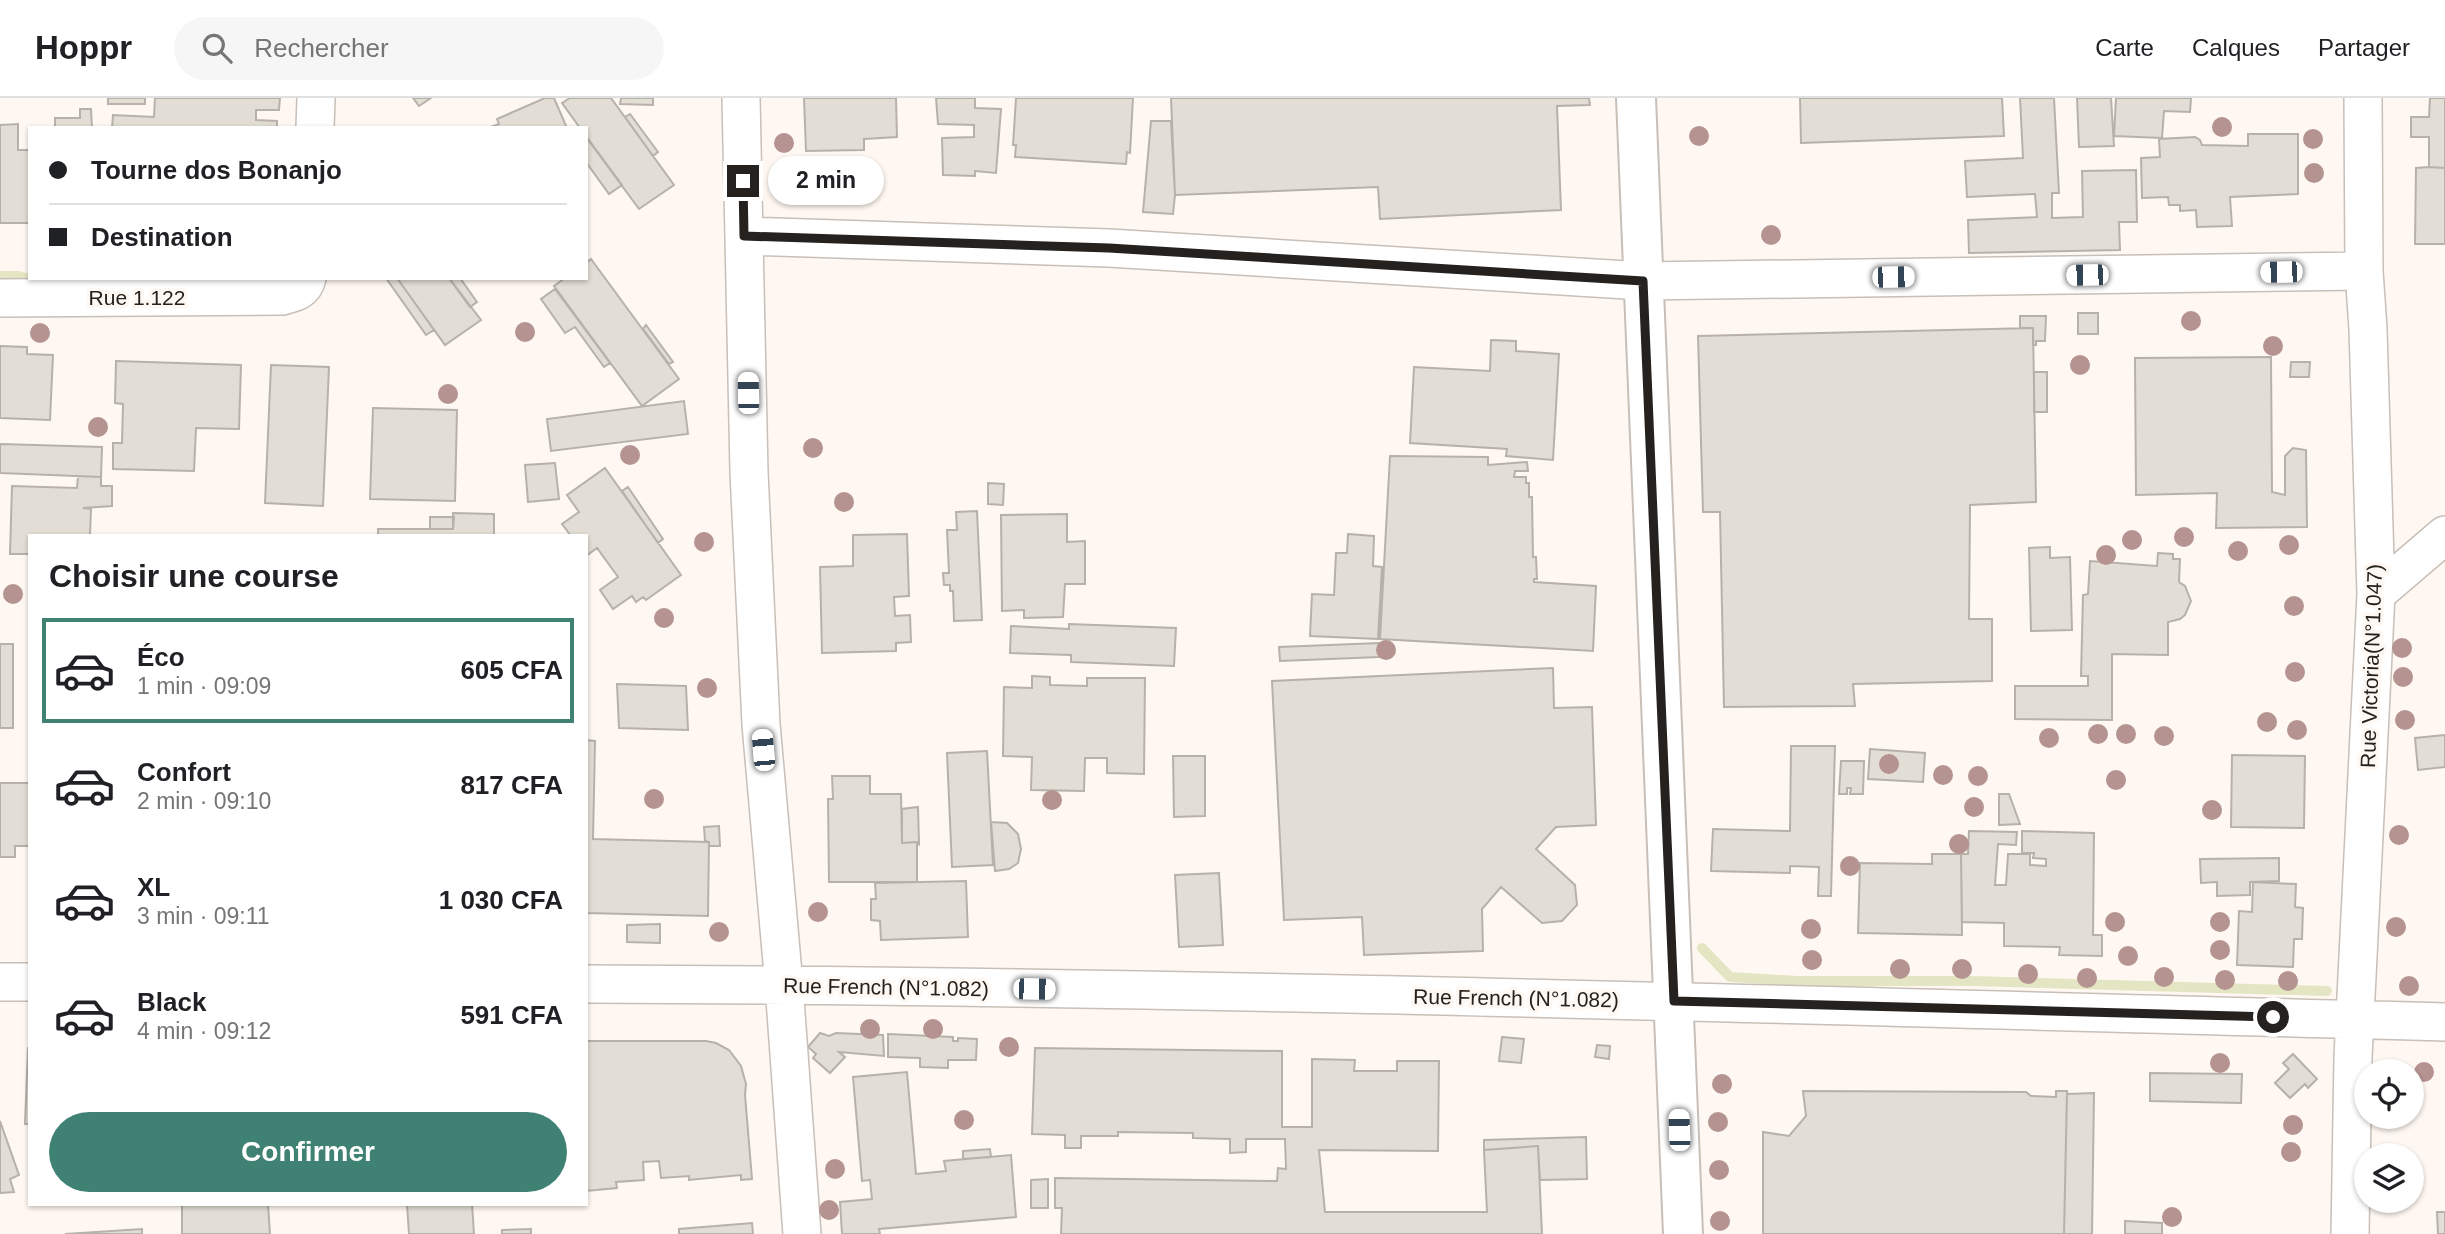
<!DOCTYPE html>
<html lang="fr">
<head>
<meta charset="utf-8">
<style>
	body { margin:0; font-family:Arial,sans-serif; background:#f6f6f6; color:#202124; height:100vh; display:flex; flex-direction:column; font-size:26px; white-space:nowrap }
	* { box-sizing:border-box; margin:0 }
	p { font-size:23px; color:#757577 }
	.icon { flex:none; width:38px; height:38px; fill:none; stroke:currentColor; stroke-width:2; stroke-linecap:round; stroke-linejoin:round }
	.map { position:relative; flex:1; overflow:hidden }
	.panel { position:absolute; left:28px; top:436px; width:560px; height:672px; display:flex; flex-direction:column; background:#fff; border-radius:0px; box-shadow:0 2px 5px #0004 }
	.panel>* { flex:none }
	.hud { position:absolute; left:28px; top:28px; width:560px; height:154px; border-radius:0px; box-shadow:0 2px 5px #0004; display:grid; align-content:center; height:154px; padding:0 21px; background:#fff }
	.fabs { position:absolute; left:2354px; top:961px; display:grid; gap:14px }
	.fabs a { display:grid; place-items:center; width:70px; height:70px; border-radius:50%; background:#fff; box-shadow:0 2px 5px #0004; font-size:35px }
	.end { position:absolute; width:32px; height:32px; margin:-16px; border:9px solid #24211e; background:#fff; box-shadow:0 0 0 4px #fff }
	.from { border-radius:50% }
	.bubble { position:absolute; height:49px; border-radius:24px; background:#fff; box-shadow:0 2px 5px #0004; font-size:23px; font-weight:700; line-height:49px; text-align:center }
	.car { position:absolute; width:21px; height:42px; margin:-21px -10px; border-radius:9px; box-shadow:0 0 5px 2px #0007; background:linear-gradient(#fff 24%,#345 0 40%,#fff 0 76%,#345 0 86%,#fff 0) }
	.hud b { display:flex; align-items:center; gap:24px; height:66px; font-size:26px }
	.hud b+b { border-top:2px solid #e0e0e0 }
	.hud i { width:18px; height:18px; background:#202124 }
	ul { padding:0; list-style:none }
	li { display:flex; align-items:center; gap:21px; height:105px; margin:0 14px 10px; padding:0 7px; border:4px solid transparent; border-radius:0px }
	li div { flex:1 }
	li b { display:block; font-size:26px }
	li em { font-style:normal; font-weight:700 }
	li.on { border-color:#3f8274 }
	li>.icon { width:63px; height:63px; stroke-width:1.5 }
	h2 { padding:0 21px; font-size:32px; line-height:84px }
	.cta { display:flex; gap:14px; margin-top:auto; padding:14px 21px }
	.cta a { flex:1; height:80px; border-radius:42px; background:#3f8274; color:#fff; font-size:28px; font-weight:700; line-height:80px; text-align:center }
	header { display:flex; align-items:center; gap:42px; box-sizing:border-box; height:98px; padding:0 35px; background:#fff; border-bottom:2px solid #e0e0e0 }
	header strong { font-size:33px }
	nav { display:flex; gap:38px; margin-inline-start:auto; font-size:24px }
	.search { width:490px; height:63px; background:#f6f6f6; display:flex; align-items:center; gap:18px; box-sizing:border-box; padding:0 24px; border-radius:38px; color:#757577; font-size:26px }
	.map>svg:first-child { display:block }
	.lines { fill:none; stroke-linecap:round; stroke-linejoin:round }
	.stream { stroke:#e3e5c3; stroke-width:10 }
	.building { fill:#e2ded5; stroke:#b6b2aa; stroke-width:2 }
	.minor-casing { stroke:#c7bfb8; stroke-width:40 }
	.secondary-casing { stroke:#c7bfb8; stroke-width:42 }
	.minor { stroke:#fff; stroke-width:37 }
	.secondary { stroke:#fff; stroke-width:38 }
	.tree { fill:#b49391 }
	.route { stroke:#24211e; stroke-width:9 }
	.labels { text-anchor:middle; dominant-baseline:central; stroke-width:7; stroke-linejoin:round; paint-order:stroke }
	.street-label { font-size:21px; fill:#24211e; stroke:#fff8f2 }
</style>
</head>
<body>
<header>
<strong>Hoppr</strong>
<div class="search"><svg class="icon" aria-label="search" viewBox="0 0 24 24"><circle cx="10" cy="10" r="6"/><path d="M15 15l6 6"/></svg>Rechercher</div>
<nav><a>Carte</a><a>Calques</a><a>Partager</a></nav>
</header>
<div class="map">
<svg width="2445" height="1136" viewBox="0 0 2445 1136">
	<rect width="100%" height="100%" fill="#fff8f2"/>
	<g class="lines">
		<path class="stream" d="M0,178H18L48,185
			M1702,850L1730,879L1798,883H1971L2327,893"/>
	</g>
	<path class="building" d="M108,0H145V6H108Z
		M155,0H280L279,12H256V22L277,23V30H112L113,17L154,19Z
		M413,0H431L419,8Z
		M545,0H554L567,30H488L499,26L497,21Z
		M570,0H611L674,87L639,111L586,39V30H580L562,5Z
		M621,0H653V7L620,6Z
		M804,0H896L897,39L864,41V52L806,53Z
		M936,0H975V10L1001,11L996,75L975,73V78L943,77L942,40L974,39V27L938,26Z
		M1016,0H1133L1130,55L1127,54L1126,66L1015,59L1016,47H1013Z
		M1171,0H1589L1590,7L1557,8L1561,112L1380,121L1378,89L1175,97Z
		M1800,0H2002L2004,38L1801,45Z
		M2020,0H2054L2059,95H2052V120L2083,119L2082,73L2136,72L2137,124H2119L2120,152L1969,155L1968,122L2037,119L2035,96L1967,99L1965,63L2023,60Z
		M2077,0H2111L2114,48L2079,49Z
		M2116,0H2191L2190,14L2164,13L2162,40L2114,38Z
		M2430,0H2445V70L2429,69V39H2411V19H2429Z
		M80,11H91L92,30H55V20H80Z
		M630,16L658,54L653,58L625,19Z
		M1151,23H1171L1175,97L1173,116L1143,114Z
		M18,26V52H30V125H0V27Z
		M2248,36H2298V96L2230,99L2232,128L2197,129L2196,112L2180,113V107H2169L2168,99L2142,100L2141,60L2160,59L2159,41L2195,39L2200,42L2202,47L2248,48Z
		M586,38L622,87L609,96L586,64Z
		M2429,69L2445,70V146H2415L2416,70Z
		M591,161L679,281L642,308L554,188L565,180H586V165Z
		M386,180H397L434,232L426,237Z
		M397,180H449L481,222L445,247Z
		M449,180H460L477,204L470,209Z
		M555,191L610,265L604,269L575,229L565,235L541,201Z
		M2078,215H2098V236H2078Z
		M2020,218H2046L2045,243H2036V247H2033V230H2020Z
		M646,227L673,264L669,266L643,231Z
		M2033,230L2036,404L1970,407L1969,521H1992V583L1853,586L1855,608L1724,609L1720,414H1703L1698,238Z
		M1491,242L1516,243V253L1559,256L1553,362L1506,358L1507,351L1410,345L1414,269L1490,273Z
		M0,248L27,249V256L53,257L50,322L0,320Z
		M2271,259L2272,394L2285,397V358L2293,350L2306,352L2307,429L2216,430L2217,395L2136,397L2135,260Z
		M116,263L241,267L239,331L196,330L194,373L113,371V345H122L123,306L115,305Z
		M2291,264H2310L2309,279H2290Z
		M271,267L329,269L323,408L265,405Z
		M2034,274H2047V314H2034Z
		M684,303L688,336L551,353L547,321Z
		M373,310L457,312L455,403L370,401Z
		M0,346L102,349L101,379L0,375Z
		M1390,358L1488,359V367L1527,364L1528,373H1515L1514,379H1526V385H1529V399H1532L1533,459H1536L1537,481H1534V484L1596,488L1593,553L1380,541Z
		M555,365L559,401L528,404L525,367Z
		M605,370L681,477L646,502L643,499L636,504L632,498L613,511L600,492L618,479L597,450L586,458V438H571L562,426L579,414L567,397Z
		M78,379H101V388H112V408L83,410L91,411L90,438H30V456H10L12,388L77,390Z
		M988,385L1004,386L1003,407L988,406Z
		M628,389L663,441L658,445L622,393Z
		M977,413L982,522L954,523L953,493H950V487H944L943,475H949L947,432H957L956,414Z
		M453,415L494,416V438H378V431H453Z
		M1067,416V444L1085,443V486H1065L1063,519L1024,520V512L1002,513L1001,417Z
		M430,419H454L453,431H430Z
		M907,436L909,498L894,499L895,518L910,517L911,544L896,545V553L822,555L820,469L853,468V437Z
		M1348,436L1374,438L1373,468L1382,469L1378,541L1310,538L1312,496L1334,497L1336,455H1347Z
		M2050,449V460L2070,459L2072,532L2031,533L2029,450Z
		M2158,455L2173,456V461H2180L2179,484L2185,488L2191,503L2185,517L2180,521L2168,524V557L2112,556V622L2015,621V588H2088V578H2081L2083,497L2088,496L2090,463L2157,468Z
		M1069,526L1176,530L1174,568L1071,564V557L1010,555L1011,528L1069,531Z
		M1379,545V559L1280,563L1279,549Z
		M0,546H13V630H0Z
		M1553,570L1554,610L1592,609L1596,727L1556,729L1536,751L1575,787L1577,807L1562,823L1542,825L1501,789L1482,811L1483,853L1364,857L1362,819L1284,822L1272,583Z
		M1032,578L1050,579V587L1087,588V580H1145L1144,676L1107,675V660H1085L1084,693L1031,692L1032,659L1003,658L1004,589L1032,590Z
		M617,586L686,588L688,632L619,630Z
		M2445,637V669L2418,672L2415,640Z
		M586,642L595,643L593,741L709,744L708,818L586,815Z
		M1791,648H1835L1831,798H1818L1819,769L1790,768V775L1711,773L1713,731L1790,733Z
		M1870,651L1925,655L1923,684L1868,681Z
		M987,653L993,767L952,769L947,655Z
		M2232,657L2305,658L2304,730L2231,729Z
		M1173,658H1205V718L1174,719Z
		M1841,663H1864L1863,696H1850L1851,690H1847V696H1839Z
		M832,678H870V696H901L902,745L917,744V784H829L828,701H833Z
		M0,685H30V748H15V759H0Z
		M1999,696H2009L2020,726L1999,727Z
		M918,709L919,746L917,744L902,745V711Z
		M991,724L1007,725L1018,736L1021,751L1018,765L1009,771L995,773Z
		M719,728L720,748H709V744L705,743L704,729Z
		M1969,733L2017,734L2016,747L1998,746L1995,787H2006L2008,756H2030V767L2046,768V761L2033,760L2034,755H2022V733L2094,735L2093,837H2102V858L2059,857L2060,849L2004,848V825L1962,824L1961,756H1968Z
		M1932,756H1961L1962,837L1858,835L1860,765L1932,766Z
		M2279,760V783L2250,784V797L2217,798V784L2201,785L2200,761Z
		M1219,775L1223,847L1179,849L1175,777Z
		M966,783L968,839L881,842L880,823L871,822V801H876L875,785Z
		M2253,784L2296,786L2295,809L2303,810L2302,841H2294L2293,869L2237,867L2239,813L2252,814Z
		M660,826V845L627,844V827Z
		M820,935L829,938L836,935L883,937L884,958L839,954L845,959L830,975L813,960L816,956L808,949Z
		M888,936L953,939V943H958V940L977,941L976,962H948V970L920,969V960L888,959Z
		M1502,939L1524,941L1521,965L1499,963Z
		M586,943H706L716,945L729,952L741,968L746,986L745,997L752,1081L741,1082V1077L689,1082V1078L661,1080L659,1063L643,1064L644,1082L616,1084L617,1090L586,1093Z
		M1597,947L1610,948L1609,961L1595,959Z
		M28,950H30V1026H25Z
		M1035,950L1282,953V1029H1312V961L1355,962L1354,973H1397V963H1439L1438,1053L1319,1052L1325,1114H1487L1484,1052L1538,1048L1542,1136H1061L1062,1110H1055V1080L1277,1083L1278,1070L1286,1071L1285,1041H1246V1054L1230,1055V1041L1193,1040V1035L1118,1034V1038H1081V1050H1065V1037L1032,1036Z
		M2293,956L2317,981L2308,990L2305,986L2290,1000L2275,985L2289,971L2283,965Z
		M907,974L916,1076L946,1073L944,1063L1011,1057L1016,1119L879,1131L880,1136H842L840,1104L872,1101L870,1082L862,1083L853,979Z
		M2150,975L2242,976L2241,1005L2150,1003Z
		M1803,993L2026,994L2031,998L2056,999V993H2067L2064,1136H1763V1034L1789,1038L1806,1018Z
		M2094,995L2092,1136H2064L2067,996Z
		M0,1023L19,1077L10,1081L14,1094L0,1095Z
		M1586,1039L1587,1081L1540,1082L1538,1048L1484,1052V1042Z
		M990,1051L991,1059L963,1061V1053Z
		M1048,1081V1110H1031V1082Z
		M182,1106H268L270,1136H182Z
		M407,1106H472L474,1136H409Z
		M2437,1114H2445V1136H2438Z
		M2125,1123L2162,1125V1136H2125Z
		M752,1125L753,1136H679V1131Z
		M142,1131V1136H65Z
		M531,1131V1136H502V1132Z"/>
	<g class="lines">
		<defs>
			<path id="minor" d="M741,0L749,374L761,626L784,887L802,1136
				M315,30L316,0
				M744,138L1109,150L1643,183L2364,173
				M0,200L282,198C294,195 304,193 307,180
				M2376,496L2445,437
				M0,884H30
				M586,886C1206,888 1826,908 2445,924
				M2350,1136L2353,959L2376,496L2368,231L2364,173L2363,0"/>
			<path id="secondary" d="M1636,0L1683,1136"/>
		</defs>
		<use href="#minor" class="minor-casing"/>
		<use href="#secondary" class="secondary-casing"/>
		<use href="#minor" class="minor"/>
		<use href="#secondary" class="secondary"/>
	</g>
	<g class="tree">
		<circle cx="2222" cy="29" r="10"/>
		<circle cx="1699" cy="38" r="10"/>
		<circle cx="2313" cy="41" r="10"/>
		<circle cx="784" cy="45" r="10"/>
		<circle cx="2314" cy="75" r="10"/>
		<circle cx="1771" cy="137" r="10"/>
		<circle cx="2191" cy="223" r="10"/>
		<circle cx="525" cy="234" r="10"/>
		<circle cx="40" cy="235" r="10"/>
		<circle cx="2273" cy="248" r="10"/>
		<circle cx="2080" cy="267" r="10"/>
		<circle cx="448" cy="296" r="10"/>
		<circle cx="98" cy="329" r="10"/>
		<circle cx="813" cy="350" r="10"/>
		<circle cx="630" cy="357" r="10"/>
		<circle cx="844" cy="404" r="10"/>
		<circle cx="2184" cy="439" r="10"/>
		<circle cx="2132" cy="442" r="10"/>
		<circle cx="704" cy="444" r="10"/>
		<circle cx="2289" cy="447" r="10"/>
		<circle cx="2238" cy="453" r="10"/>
		<circle cx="2106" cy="457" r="10"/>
		<circle cx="13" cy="496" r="10"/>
		<circle cx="2294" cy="508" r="10"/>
		<circle cx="664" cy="520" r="10"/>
		<circle cx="2402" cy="550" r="10"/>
		<circle cx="1386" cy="552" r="10"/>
		<circle cx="2295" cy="574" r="10"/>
		<circle cx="2403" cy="579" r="10"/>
		<circle cx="707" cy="590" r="10"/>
		<circle cx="2405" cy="622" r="10"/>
		<circle cx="2267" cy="624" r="10"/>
		<circle cx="2297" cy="632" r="10"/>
		<circle cx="2098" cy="636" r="10"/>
		<circle cx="2126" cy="636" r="10"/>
		<circle cx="2164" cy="638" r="10"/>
		<circle cx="2049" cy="640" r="10"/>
		<circle cx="1889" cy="666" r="10"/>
		<circle cx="1943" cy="677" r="10"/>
		<circle cx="1978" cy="678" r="10"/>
		<circle cx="2116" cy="682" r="10"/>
		<circle cx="654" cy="701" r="10"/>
		<circle cx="1052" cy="702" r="10"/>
		<circle cx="1974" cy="709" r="10"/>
		<circle cx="2212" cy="712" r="10"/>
		<circle cx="2399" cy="737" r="10"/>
		<circle cx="1959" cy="746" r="10"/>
		<circle cx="1850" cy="768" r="10"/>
		<circle cx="818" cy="814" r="10"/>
		<circle cx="2115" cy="824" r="10"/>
		<circle cx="2220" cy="824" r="10"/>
		<circle cx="2396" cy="829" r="10"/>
		<circle cx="1811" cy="831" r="10"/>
		<circle cx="719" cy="834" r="10"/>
		<circle cx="2220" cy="852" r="10"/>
		<circle cx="2128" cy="858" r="10"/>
		<circle cx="1812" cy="862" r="10"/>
		<circle cx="1900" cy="871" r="10"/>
		<circle cx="1962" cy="871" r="10"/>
		<circle cx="2028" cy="876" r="10"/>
		<circle cx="2164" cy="879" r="10"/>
		<circle cx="2087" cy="880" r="10"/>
		<circle cx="2225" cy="882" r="10"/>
		<circle cx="2288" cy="883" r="10"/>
		<circle cx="2409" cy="888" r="10"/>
		<circle cx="870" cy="931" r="10"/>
		<circle cx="933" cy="931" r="10"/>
		<circle cx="1009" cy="949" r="10"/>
		<circle cx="2220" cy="965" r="10"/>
		<circle cx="2424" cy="974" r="10"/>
		<circle cx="1722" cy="986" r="10"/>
		<circle cx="964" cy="1022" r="10"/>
		<circle cx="1718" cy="1024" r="10"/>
		<circle cx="2293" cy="1027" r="10"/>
		<circle cx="2291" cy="1054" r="10"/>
		<circle cx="835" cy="1071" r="10"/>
		<circle cx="1719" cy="1072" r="10"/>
		<circle cx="829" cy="1112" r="10"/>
		<circle cx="2172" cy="1119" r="10"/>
		<circle cx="1720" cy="1123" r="10"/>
	</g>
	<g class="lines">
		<path class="route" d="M743,83L744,138L1109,150L1643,183L1674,903L2273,919"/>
	</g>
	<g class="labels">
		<g class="street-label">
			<text x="137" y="199">Rue 1.122</text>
			<text transform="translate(2371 568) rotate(-88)">Rue Victoria(N°1.047)</text>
			<text transform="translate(886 889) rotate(1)">Rue French (N°1.082)</text>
			<text transform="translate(1516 900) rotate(1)">Rue French (N°1.082)</text>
		</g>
	</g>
</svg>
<div class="fabs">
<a><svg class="icon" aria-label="locate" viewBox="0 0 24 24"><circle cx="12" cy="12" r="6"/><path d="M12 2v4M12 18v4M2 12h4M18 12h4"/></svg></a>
<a><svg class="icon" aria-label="layers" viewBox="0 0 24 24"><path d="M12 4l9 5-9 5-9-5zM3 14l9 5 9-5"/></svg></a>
</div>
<i class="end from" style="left:2273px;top:919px"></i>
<i class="end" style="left:743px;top:83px"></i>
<div class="bubble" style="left:768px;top:58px;width:116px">2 min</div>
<i class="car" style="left:2281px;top:174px;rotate:269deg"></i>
<i class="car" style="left:2087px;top:177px;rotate:269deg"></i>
<i class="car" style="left:1893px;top:179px;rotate:89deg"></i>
<i class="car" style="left:748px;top:295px;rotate:359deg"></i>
<i class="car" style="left:763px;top:652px;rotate:355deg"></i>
<i class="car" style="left:1034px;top:891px;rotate:91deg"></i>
<i class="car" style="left:1679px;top:1032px;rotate:358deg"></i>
<div class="hud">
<b><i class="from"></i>Tourne dos Bonanjo</b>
<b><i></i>Destination</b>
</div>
<section class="panel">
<h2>Choisir une course</h2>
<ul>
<li class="on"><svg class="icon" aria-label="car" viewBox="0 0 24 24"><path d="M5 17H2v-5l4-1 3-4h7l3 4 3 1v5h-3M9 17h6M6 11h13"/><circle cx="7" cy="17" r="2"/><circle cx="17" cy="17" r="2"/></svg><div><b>Éco</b><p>1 min · 09:09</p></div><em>605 CFA</em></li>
<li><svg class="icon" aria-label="car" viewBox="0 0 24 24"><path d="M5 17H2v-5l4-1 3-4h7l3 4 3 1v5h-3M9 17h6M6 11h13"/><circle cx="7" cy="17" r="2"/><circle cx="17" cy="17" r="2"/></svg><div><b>Confort</b><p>2 min · 09:10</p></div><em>817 CFA</em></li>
<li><svg class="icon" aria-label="car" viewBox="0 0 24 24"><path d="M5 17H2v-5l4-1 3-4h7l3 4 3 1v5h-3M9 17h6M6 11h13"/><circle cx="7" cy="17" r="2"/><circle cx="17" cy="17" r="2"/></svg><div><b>XL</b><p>3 min · 09:11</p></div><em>1 030 CFA</em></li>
<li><svg class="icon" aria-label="car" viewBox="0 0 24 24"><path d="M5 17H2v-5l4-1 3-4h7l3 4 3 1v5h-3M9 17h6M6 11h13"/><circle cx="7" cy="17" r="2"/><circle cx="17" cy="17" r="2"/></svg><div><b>Black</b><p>4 min · 09:12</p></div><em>591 CFA</em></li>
</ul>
<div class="cta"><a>Confirmer</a></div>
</section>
</div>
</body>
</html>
